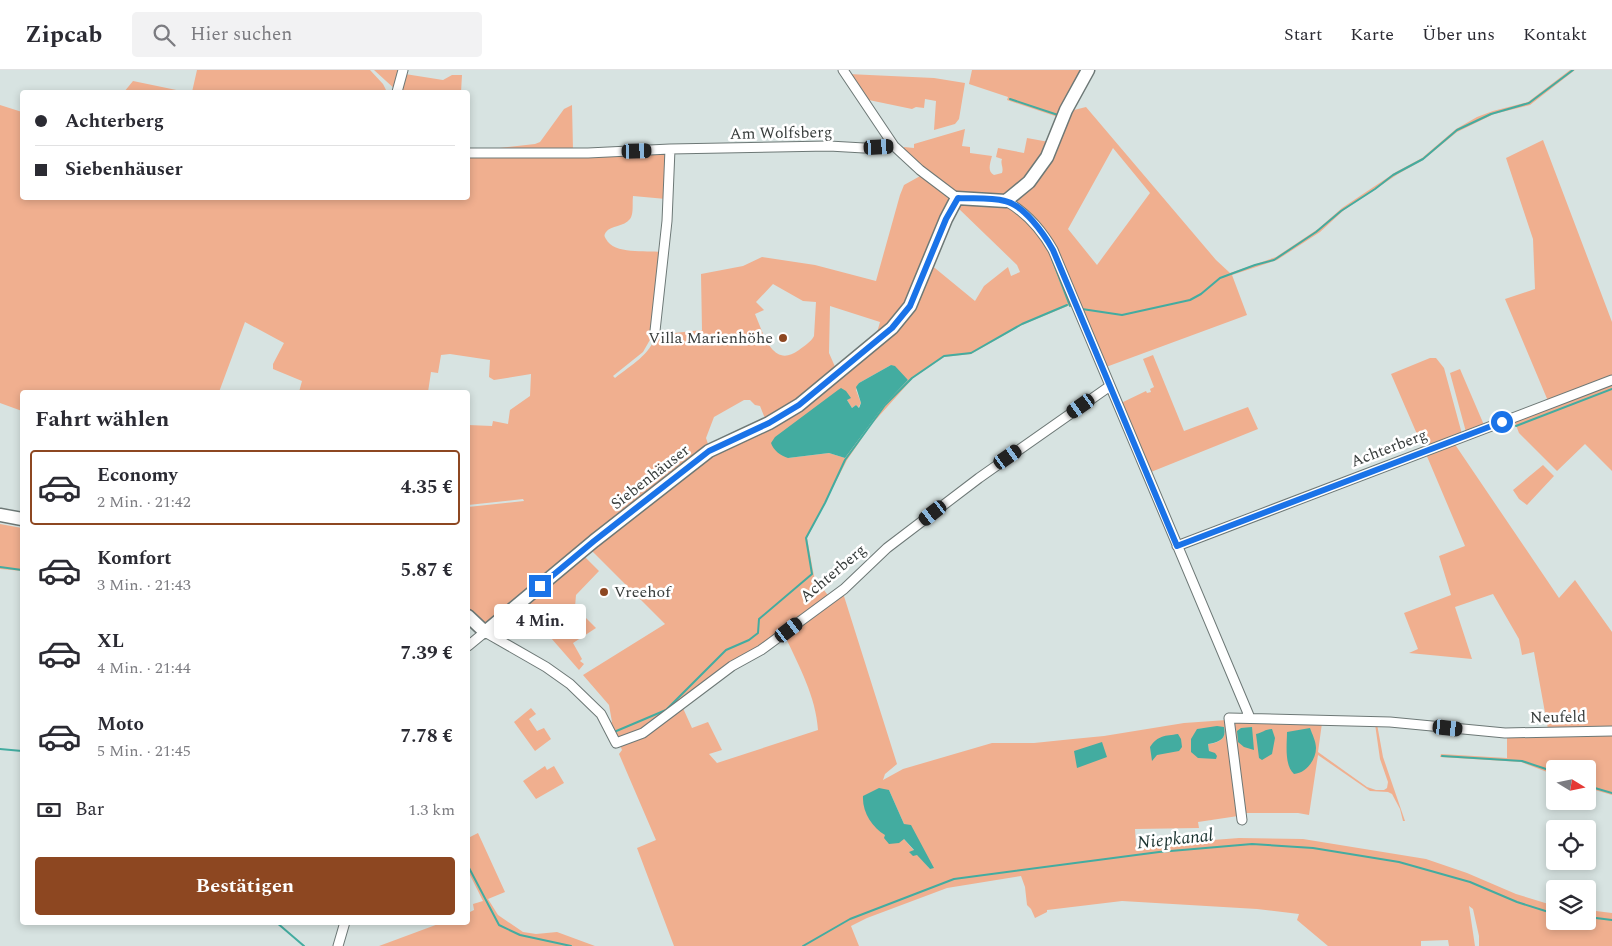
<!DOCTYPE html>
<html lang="de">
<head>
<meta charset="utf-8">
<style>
	body { margin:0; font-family:Spectral,serif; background:#f2f2f3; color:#2b2b33; height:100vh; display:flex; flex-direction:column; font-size:19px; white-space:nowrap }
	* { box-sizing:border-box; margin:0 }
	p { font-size:16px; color:#7c7c81 }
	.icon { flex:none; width:28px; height:28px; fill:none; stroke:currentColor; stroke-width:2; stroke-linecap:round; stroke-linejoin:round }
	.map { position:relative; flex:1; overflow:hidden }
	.drawer { position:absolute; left:20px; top:320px; width:450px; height:535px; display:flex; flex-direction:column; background:#fff; border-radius:5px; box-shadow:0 2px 8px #0003 }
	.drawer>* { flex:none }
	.top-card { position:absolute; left:20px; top:20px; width:450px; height:110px; border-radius:5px; box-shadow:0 2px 8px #0003; display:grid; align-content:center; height:110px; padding:0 15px; background:#fff }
	.needle { width:32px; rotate:100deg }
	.fabs { position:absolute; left:1546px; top:690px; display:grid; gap:10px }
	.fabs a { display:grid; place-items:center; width:50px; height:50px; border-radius:5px; background:#fff; box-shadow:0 2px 8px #0003; font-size:25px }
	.end { position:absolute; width:22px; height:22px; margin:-11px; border:6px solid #1a73e8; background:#fff; box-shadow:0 0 0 2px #fff }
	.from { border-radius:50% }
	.bubble { position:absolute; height:35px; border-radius:5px; background:#fff; box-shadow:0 2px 8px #0003; font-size:16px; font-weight:700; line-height:35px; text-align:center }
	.car { position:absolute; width:15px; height:30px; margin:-15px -8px; border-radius:6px; box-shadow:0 0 4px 1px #0007; background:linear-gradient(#222 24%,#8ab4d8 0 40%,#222 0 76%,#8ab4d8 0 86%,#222 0) }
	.top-card b { display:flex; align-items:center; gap:18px; height:48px; font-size:19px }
	.top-card b+b { border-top:1px solid #e1e1e2 }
	.top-card i { width:12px; height:12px; background:#2b2b33 }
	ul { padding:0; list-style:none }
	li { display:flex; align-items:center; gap:15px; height:75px; margin:0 10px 8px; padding:0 5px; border:2px solid transparent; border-radius:5px }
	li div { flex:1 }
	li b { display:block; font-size:19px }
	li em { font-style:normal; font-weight:700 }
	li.active { border-color:#8d4721 }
	li>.icon { width:45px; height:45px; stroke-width:1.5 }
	h2 { padding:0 15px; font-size:22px; line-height:60px }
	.pay { display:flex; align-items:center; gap:12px; height:55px; padding:0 15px; font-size:19px }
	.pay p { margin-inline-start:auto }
	.cta { display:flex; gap:10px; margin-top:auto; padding:10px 15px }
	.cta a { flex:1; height:58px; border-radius:5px; background:#8d4721; color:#fff; font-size:20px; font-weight:700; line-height:58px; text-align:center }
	header { display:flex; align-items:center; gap:30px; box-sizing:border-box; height:70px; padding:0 25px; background:#fff; border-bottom:1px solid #e1e1e2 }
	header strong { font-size:24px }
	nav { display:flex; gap:28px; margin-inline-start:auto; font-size:18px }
	.search { width:350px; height:45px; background:#f2f2f3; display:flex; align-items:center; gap:12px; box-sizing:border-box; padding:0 18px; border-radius:5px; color:#7c7c81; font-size:19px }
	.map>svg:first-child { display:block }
	.green { fill:#f0af8f; fill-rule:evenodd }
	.water { fill:#43aca0 }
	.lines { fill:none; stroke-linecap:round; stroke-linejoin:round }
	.stream { stroke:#43aca0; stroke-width:2 }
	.street-casing { stroke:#6d7876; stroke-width:11 }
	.secondary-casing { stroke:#6d7876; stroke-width:15 }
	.street { stroke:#fff; stroke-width:9 }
	.secondary { stroke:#fff; stroke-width:12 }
	.route { stroke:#1a73e8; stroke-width:6 }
	.poi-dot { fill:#8d4721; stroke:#fff; stroke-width:2 }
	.labels { text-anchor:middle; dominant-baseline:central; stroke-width:5; stroke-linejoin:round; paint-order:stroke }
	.street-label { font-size:16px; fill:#373c3b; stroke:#fff }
	.poi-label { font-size:16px; fill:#373c3b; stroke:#fff; text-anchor:end }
	.water-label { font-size:18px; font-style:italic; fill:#1b3330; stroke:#fff }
</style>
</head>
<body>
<header>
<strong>Zipcab</strong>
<div class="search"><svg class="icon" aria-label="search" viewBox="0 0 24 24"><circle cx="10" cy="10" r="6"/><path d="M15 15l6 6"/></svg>Hier suchen</div>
<nav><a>Start</a><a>Karte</a><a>Über uns</a><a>Kontakt</a></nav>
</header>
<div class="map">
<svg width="1612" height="876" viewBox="0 0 1612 876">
	<rect width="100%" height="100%" fill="#d7e3e1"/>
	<path class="green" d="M197,0H370L383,14L387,22H192Z
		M374,0H401L397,21Z
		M972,0H1084L1058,47L1007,30L1008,27L969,14Z
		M1570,0H1575L1530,35L1494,44L1457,62L1423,90L1398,104L1344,140L1320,162L1277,190L1232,205L1247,245L1106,297L1049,166L1031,143L1016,131L1070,41L1086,37L1216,190L1230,203L1276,187L1318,159L1342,138L1396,102L1422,88L1456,59L1477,47L1493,41L1528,32ZM1113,78L1150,123L1097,195L1068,159Z
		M405,4L443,10L452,5H462L461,22H400Z
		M848,4L934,8L965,13L959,49L955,54L934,60L936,31L925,29L924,38L916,37L912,39L864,29Z
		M133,11L186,22H124Z
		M0,35L22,42V128H468V85L668,81L666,129L633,126C632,133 634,144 630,149C624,157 611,155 606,162C604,165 604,166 606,169C614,185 646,180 661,182L651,268L643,282L613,306L615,308C631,295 650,285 656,265L702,260L701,204L743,196L762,187L815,195L876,211L900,125L904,115L922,105L949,125L948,134L903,237L876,266L880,252L830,236L829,283L836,299L798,332L766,351L760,336L755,335L750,330H744L714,347L706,368L709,377L485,555L468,542V437L524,431L523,429L468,435V355L492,356L493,351L508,354L510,340L530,326L531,304L494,310L489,307L490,290L450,284L441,285L438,303L431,302L428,322H299L302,311L273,299V294L284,273L245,252L219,322H22V341L0,333ZM773,214L803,231L816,232L814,266C811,272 804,276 799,280C772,300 763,262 755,244L764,240L756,232Z
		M572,35L573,80L491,79L535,74L540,72L564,39Z
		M965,59L962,76L970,77V83L992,86C990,94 987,101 994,105L1002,103C1004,97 1000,94 1002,89L996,87L998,78L1024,83L1027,68L1049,72L1038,95L1011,122L999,127L959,125L902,81L904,77L914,78V74Z
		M1543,70L1612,252V307L1548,331L1505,229L1535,219L1533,169L1506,88Z
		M969,134L1005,135L1026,148L1047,174L1070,235L1022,255L971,284L944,287L913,308L871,355L847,390L807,468L814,506L829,527L637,664L616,670L609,654L612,652L609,635L583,605L665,554L591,480L704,389L769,356L909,245L921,228L919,218L930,194L975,231L984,216L1008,197L1011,206L1020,202L1017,195L957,137ZM891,295L908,310L885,334L845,388L829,383L788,388L846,321L847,330L852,338L856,335L858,338L861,333L856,320L859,313Z
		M1153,285L1184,361L1248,337L1258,359L1151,402L1121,333L1146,321L1147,323L1151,322L1150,319L1154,317L1143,289Z
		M1430,288H1436L1444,298L1462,364L1423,378L1391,304Z
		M1460,299L1484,355L1466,362L1450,303Z
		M1612,313V401L1585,374L1557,401L1519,363L1514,350Z
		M1454,373L1559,528L1575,510L1612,562V658L1548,659L1534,582L1522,585L1519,569L1493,524L1455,537L1472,589L1409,583L1418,579L1404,543L1451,525L1439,486L1465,476L1426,384Z
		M1543,395L1554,406L1527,435L1519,429L1513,420Z
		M0,454L22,458V501L0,499Z
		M584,486L599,501L576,525L575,537L596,558L573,573L582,589L580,591L584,594L579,600L523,536Z
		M843,523L897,694L885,704L883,710L903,699L992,673H1034L1073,669L1104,666L1184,653L1227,650L1238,746L1198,752L1199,758L1135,759L1136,776L1239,768L1303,769L1426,789L1467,803L1516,824L1555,836V851H1588V840L1612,843V876H1479V866L1473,839L1469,836L1475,876H1449L1448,870L1421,871V876H1328L1297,850L1299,844L1257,839L1122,831L1047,840V842L1035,848L1031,839L1027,835L1025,817L1021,806L947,818L867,848L851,856L859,876H674L637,778L656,770L619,684L622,680L620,675L682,636L692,658L708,652L722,680L709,684L717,693L818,660C816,627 799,596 785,566ZM1224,657C1227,669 1218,673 1208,674L1209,682L1197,659ZM889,720L904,754L930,799L904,769L885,765Z
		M531,638L536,644L529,649L537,661L544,658L551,669L535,681L514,652Z
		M1235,650L1322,653L1318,682L1367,717L1376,720H1384L1387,718L1388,712L1380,689L1375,654H1377L1383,687L1405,751H1403L1400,739L1392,724L1388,722L1370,721L1318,685L1309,745L1298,743H1244L1231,654Z
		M1612,663V725L1588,718V699H1555V705L1521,692L1440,687L1441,684L1507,688V665Z
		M545,696L547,700L554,696L564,713L536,729L523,711Z
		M478,763L505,822L488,829L498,845L523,862L536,864L557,862L595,876H379L441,853L468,852V843L474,840L473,834L483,831L468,801V768Z"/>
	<path class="water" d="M891,295L895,296L908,310L885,334L845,388L829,383L788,388C781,386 773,380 771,373L775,367L838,320L841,318L846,321L851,328L847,330L852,338L856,335L859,338L861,333L856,317L859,313Z
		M1217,656L1224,657C1227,670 1218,672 1208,674L1209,681L1215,683L1217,686L1216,689L1198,688L1191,682V669L1197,659Z
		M1252,657L1254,680L1244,677L1238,672L1237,661L1241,658Z
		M1310,658C1312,664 1316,671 1316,678C1316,690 1306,703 1294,704C1284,695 1287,674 1287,662Z
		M1272,659L1275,668L1272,684L1262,690L1259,688L1256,664C1262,663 1265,659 1272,659Z
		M1178,664L1181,669L1182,677L1179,681L1157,685L1152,691L1150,677C1158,665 1165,666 1178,664Z
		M1102,672L1107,687L1077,698L1074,681Z
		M879,718L889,720L904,754L911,755L934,798L930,799L917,785L913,786L909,782L914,780L904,769L899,773L889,774L884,768L885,765C872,757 862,742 863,726Z"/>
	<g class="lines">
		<path class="stream" d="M1010,29L1058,45
			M1052,189L1070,236
			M1082,239L1122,245L1190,230L1201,224L1220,208L1255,195L1274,190L1316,162L1341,141L1375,119L1393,105L1423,89L1457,60L1491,44L1529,33L1573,0
			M1516,356L1612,319
			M0,497L22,500
			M614,662L666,640L726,580L749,570L758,563L759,549L812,504L806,468L825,433L845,390L885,335L912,308L944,286L971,283L1022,254L1067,235
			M0,679L22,681
			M1442,686L1522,691L1555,702
			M1588,716L1612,723
			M468,796L499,855L520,865L571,876
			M1588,847L1612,850
			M276,852L304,876
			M803,876L850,849L954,809L1159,782L1252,774L1313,778L1399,792L1470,812L1517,832L1555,844"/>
		<defs>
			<path id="street" d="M843,0L894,76L920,100L957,128
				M397,22L403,0
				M468,83H588L670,79L829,76L864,78L894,76
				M1006,131C1027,143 1041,159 1053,180L1250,648
				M655,261L667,151L670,79
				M1177,476L1612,310
				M468,576L485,562L546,597L570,614L601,644L616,673L643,663L732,596L761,580L844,519L887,478L979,408L1110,316
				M1242,750L1229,648L1390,652L1505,663L1612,661
				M338,876L345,852"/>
			<path id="secondary" d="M0,445L22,449
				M468,546L485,562L594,471L709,381L769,353L799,335L892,258L910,236L946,149L957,128L1006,131L1029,112L1047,87L1066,40L1088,0"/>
		</defs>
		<use href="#street" class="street-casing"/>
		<use href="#secondary" class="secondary-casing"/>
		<use href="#street" class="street"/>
		<use href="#secondary" class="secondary"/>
	</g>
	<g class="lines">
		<path class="route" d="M540,516L594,471L709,381L769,353L799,335L892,258L910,236L946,149L958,128C973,129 990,127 1005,131C1024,135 1044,164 1053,180L1177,476L1502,352"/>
	</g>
	<g class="poi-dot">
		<circle cx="783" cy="268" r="5"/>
		<circle cx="604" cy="522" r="5"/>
	</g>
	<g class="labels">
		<g class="street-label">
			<text transform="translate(781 63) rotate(-1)">Am Wolfsberg</text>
			<text transform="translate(1389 378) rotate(-21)">Achterberg</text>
			<text transform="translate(650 407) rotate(-38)">Siebenhäuser</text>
			<text transform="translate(833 503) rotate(-40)">Achterberg</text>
			<text transform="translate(1558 647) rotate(-1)">Neufeld</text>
		</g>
		<g class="poi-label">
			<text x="773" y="268">Villa Marienhöhe</text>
			<text x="614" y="522" text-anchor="start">Vreehof</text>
		</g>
		<g class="water-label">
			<text transform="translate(1175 769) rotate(-6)">Niepkanal</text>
		</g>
	</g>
</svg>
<div class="fabs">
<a><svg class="needle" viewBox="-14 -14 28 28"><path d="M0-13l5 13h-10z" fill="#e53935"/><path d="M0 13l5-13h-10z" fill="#7c7c81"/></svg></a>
<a><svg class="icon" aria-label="locate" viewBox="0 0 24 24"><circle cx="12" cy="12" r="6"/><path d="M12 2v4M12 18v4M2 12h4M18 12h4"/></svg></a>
<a><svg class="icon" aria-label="layers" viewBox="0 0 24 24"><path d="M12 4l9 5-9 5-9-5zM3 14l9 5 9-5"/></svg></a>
</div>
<i class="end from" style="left:1502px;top:352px"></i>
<i class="end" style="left:540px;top:516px"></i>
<div class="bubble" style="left:494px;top:534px;width:92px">4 Min.</div>
<i class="car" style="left:879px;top:77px;rotate:87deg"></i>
<i class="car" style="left:637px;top:81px;rotate:88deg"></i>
<i class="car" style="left:1081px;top:336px;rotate:235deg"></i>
<i class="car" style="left:1008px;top:387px;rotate:55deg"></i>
<i class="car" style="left:933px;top:443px;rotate:232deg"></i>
<i class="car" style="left:789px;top:560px;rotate:53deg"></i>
<i class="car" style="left:1448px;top:658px;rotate:96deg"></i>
<div class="top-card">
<b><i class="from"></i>Achterberg</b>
<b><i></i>Siebenhäuser</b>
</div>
<section class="drawer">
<h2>Fahrt wählen</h2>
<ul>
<li class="active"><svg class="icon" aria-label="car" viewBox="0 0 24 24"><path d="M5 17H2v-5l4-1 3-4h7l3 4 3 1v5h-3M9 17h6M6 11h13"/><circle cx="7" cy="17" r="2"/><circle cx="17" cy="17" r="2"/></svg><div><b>Economy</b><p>2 Min. · 21:42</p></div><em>4.35 €</em></li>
<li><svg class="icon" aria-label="car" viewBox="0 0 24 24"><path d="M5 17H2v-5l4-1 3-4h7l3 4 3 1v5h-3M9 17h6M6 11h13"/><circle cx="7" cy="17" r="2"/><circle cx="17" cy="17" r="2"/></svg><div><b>Komfort</b><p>3 Min. · 21:43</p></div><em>5.87 €</em></li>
<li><svg class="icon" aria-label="car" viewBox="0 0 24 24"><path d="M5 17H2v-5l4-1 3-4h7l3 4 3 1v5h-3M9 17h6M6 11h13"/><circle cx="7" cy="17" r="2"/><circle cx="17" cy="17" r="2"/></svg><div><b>XL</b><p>4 Min. · 21:44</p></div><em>7.39 €</em></li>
<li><svg class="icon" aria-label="car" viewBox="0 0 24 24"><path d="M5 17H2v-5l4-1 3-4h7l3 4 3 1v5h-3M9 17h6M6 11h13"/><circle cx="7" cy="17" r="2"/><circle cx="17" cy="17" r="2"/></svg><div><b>Moto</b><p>5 Min. · 21:45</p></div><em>7.78 €</em></li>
</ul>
<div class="pay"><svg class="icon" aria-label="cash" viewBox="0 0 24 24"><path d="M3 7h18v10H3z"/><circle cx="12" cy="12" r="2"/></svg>Bar<p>1.3 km</p></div>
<div class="cta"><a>Bestätigen</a></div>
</section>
</div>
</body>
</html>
